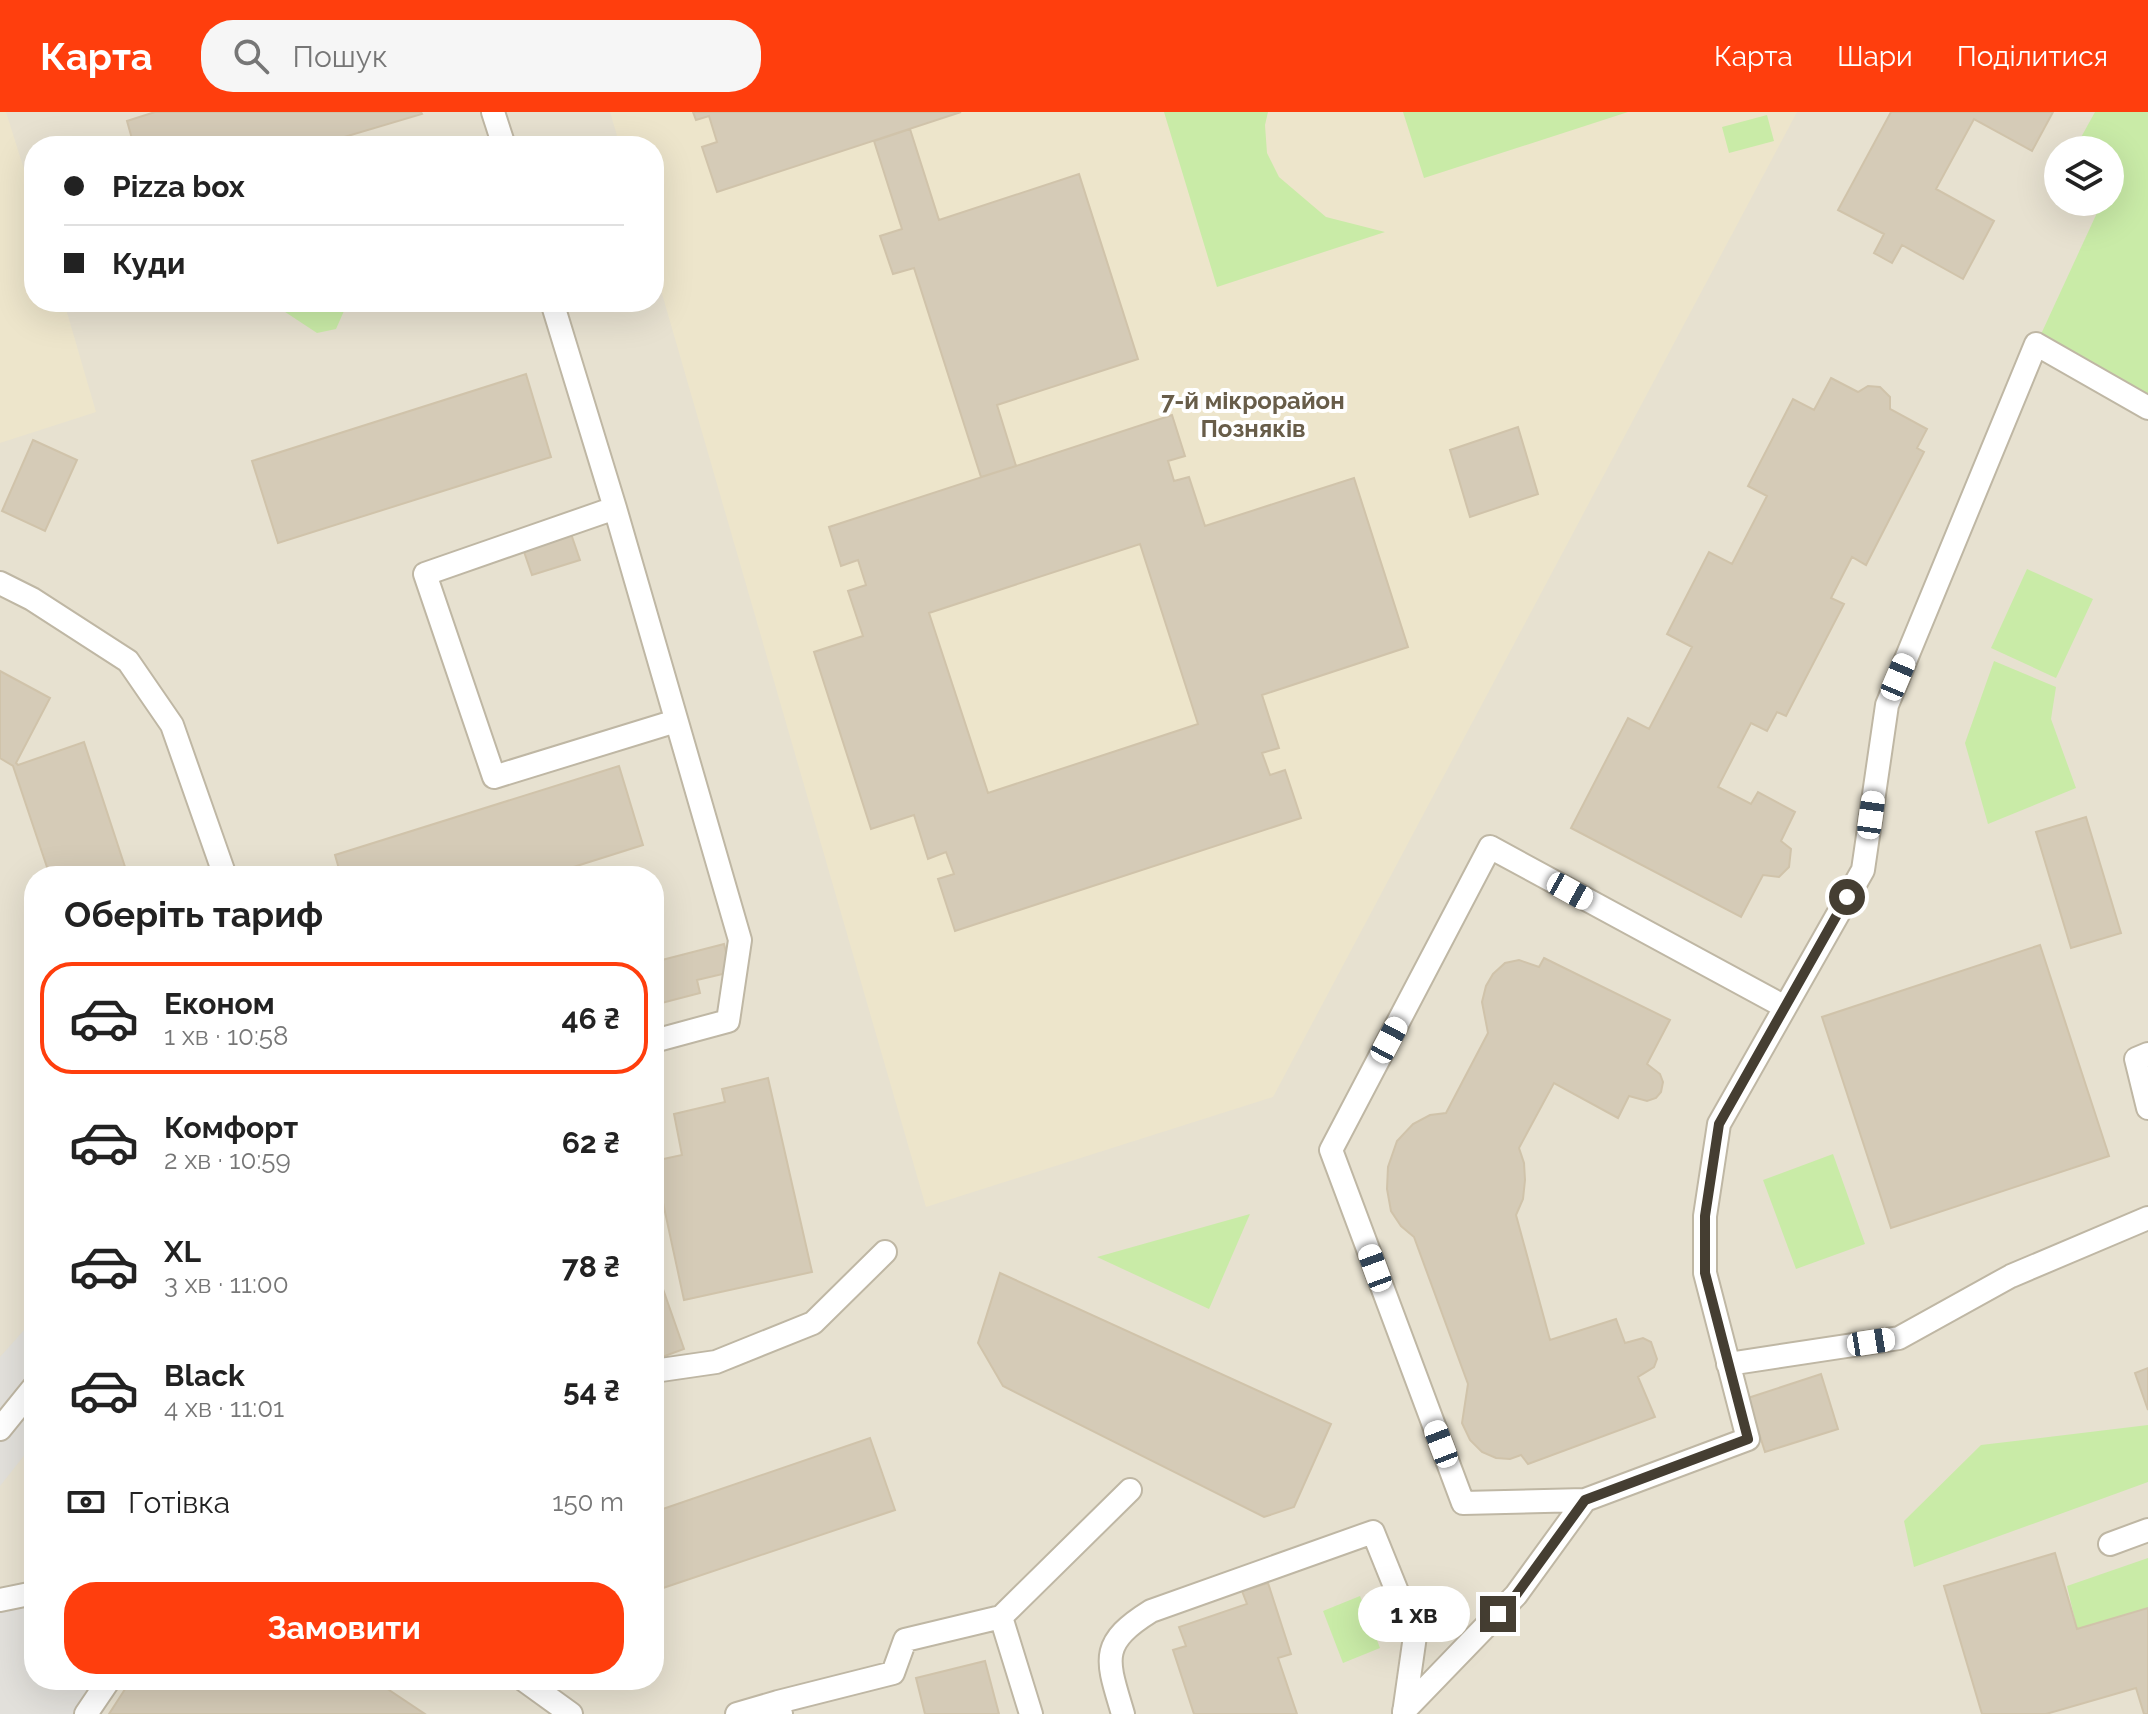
<!DOCTYPE html>
<html lang="uk">
<head>
<meta charset="utf-8">
<style>
	body { margin:0; font-family:Raleway,sans-serif; background:#f6f6f6; color:#222; height:100vh; display:flex; flex-direction:column; font-size:30px; white-space:nowrap }
	* { box-sizing:border-box; margin:0 }
	p { font-size:26px; color:#767676 }
	.icon { flex:none; width:44px; height:44px; fill:none; stroke:currentColor; stroke-width:2; stroke-linecap:round; stroke-linejoin:round }
	.map { position:relative; flex:1; overflow:hidden }
	.details { position:absolute; left:24px; top:754px; width:640px; height:824px; display:flex; flex-direction:column; background:#fff; border-radius:32px; box-shadow:0 8px 32px #0002 }
	.details>* { flex:none }
	.top-card { position:absolute; left:24px; top:24px; width:640px; height:176px; border-radius:32px; box-shadow:0 8px 32px #0002; display:grid; align-content:center; height:176px; padding:0 40px; background:#fff }
	.buttons { position:absolute; left:2044px; top:24px; display:grid; gap:16px }
	.buttons a { display:grid; place-items:center; width:80px; height:80px; border-radius:50%; background:#fff; box-shadow:0 8px 32px #0002; font-size:40px }
	.end { position:absolute; width:36px; height:36px; margin:-18px; border:10px solid #453e32; background:#fff; box-shadow:0 0 0 4px #fff }
	.from { border-radius:50% }
	.bubble { position:absolute; height:56px; border-radius:28px; background:#fff; box-shadow:0 8px 32px #0002; font-size:26px; font-weight:700; line-height:56px; text-align:center }
	.car { position:absolute; width:24px; height:48px; margin:-24px -12px; border-radius:10px; box-shadow:0 0 6px 2px #0007; background:linear-gradient(#fff 24%,#345 0 40%,#fff 0 76%,#345 0 86%,#fff 0) }
	.top-card b { display:flex; align-items:center; gap:28px; height:76px; font-size:30px }
	.top-card b+b { border-top:2px solid #e0e0e0 }
	.top-card i { width:20px; height:20px; background:#222 }
	ul { padding:0; list-style:none }
	li { display:flex; align-items:center; gap:24px; height:112px; margin:0 16px 12px; padding:0 24px; border:4px solid transparent; border-radius:32px }
	li div { flex:1 }
	li b { display:block; font-size:30px }
	li em { font-style:normal; font-weight:700 }
	li.selected { border-color:#ff3e0d }
	li>.icon { width:72px; height:72px; stroke-width:1.5 }
	h2 { padding:0 40px; font-size:36px; line-height:96px }
	.pay { display:flex; align-items:center; gap:20px; height:88px; padding:0 40px; font-size:30px }
	.pay p { margin-inline-start:auto }
	.button { display:flex; gap:16px; margin-top:auto; padding:16px 40px }
	.button a { flex:1; height:92px; border-radius:32px; background:#ff3e0d; color:#fff; font-size:32px; font-weight:700; line-height:92px; text-align:center }
	header { display:flex; align-items:center; gap:48px; box-sizing:border-box; height:112px; padding:0 40px; background:#ff3e0d; color:#fff }
	header strong { font-size:38px }
	nav { display:flex; gap:44px; margin-inline-start:auto; font-size:28px }
	.search { width:560px; height:72px; background:#f6f6f6; display:flex; align-items:center; gap:20px; box-sizing:border-box; padding:0 28px; border-radius:32px; color:#767676; font-size:30px }
	.map>svg:first-child { display:block }
	.residential { fill:#e7e1d0; fill-rule:evenodd }
	.education { fill:#ede5cb }
	.green { fill:#c9eba7 }
	.parking { fill:#e2e0db }
	.building { fill:#d5cbb7; stroke:#d0c3aa; stroke-width:2; fill-rule:evenodd }
	.lines { fill:none; stroke-linecap:round; stroke-linejoin:round }
	.lane-casing { stroke:#bfb7a4; stroke-width:26 }
	.lane { stroke:#fff; stroke-width:22 }
	.route { stroke:#453e32; stroke-width:10 }
	.labels { text-anchor:middle; dominant-baseline:central; stroke-width:8; stroke-linejoin:round; paint-order:stroke }
	.neighbourhood-label { font-size:24px; font-weight:bold; fill:#685d49; stroke:#fff }
</style>
</head>
<body>
<header>
<strong>Карта</strong>
<div class="search"><svg class="icon" aria-label="search" viewBox="0 0 24 24"><circle cx="10" cy="10" r="6"/><path d="M15 15l6 6"/></svg>Пошук</div>
<nav><a>Карта</a><a>Шари</a><a>Поділитися</a></nav>
</header>
<div class="map">
<svg width="2148" height="1602" viewBox="0 0 2148 1602">
	<rect width="100%" height="100%" fill="#f3efe2"/>
	<path class="residential" d="M0,0H2148V1602H0ZM34,34H654V190H34ZM2058,38H2110V90H2058ZM34,764H654V1568H34Z"/>
	<path class="education" d="M0,0H6L34,89V190H64L96,300L0,331Z
		M610,0H1797L1273,985L926,1095L654,154V34H620Z"/>
	<path class="green" d="M1164,0H1268L1265,13L1267,41L1279,65L1326,105L1385,120L1217,175Z
		M1403,0H1628L1424,66Z
		M2095,0H2148V293L2036,233L2102,90H2110V38H2074Z
		M1767,3L1774,29L1729,41L1722,15Z
		M270,190H348L336,217L317,221Z
		M2027,457L2093,487L2056,566L1991,536Z
		M1994,549L2056,575L2051,607L2076,676L1988,712L1965,631Z
		M1833,1042L1865,1132L1796,1157L1763,1068Z
		M1250,1102L1209,1197L1097,1145Z
		M2148,1313V1370L1914,1455L1904,1409L1981,1333Z
		M2148,1446V1496L2077,1517L2067,1474Z
		M1360,1484L1380,1536L1343,1551L1323,1499Z"/>
	<path class="parking" d="M34,1207V1331L0,1374V1245Z
		M34,1477V1568H120L97,1602H0V1482Z"/>
	<path class="building" d="M155,0H421L422,2L314,34H134L127,9Z
		M693,0H961L717,80L702,35L717,30L709,4L696,8Z
		M1891,0H2053L2032,39L1974,7L1936,77L1994,109L1963,167L1902,133L1892,151L1874,141L1884,122L1838,98Z
		M910,17L939,108L1079,62L1138,247L997,293L1016,354L981,365L914,156L893,162L880,124L902,117L874,29Z
		M526,262L551,345L278,431L252,349Z
		M1831,266L1858,280L1868,274L1880,275L1890,285V297L1927,317L1917,336L1924,340L1866,453L1852,445L1831,486L1844,492L1786,604L1777,600L1767,619L1751,611L1718,675L1751,692L1758,680L1795,700L1781,729L1791,737L1789,755L1779,765L1763,763L1741,805L1571,716L1628,606L1649,617L1692,535L1667,522L1709,440L1732,452L1767,384L1748,374L1793,287L1814,298Z
		M1172,303L1185,344L1168,349L1174,369L1189,365L1205,414L1354,366L1408,535L1262,583L1279,636L1262,641L1270,663L1285,658L1301,706L955,819L938,767L954,762L946,740L928,747L914,703L871,717L814,540L863,524L848,479L866,473L858,448L841,454L829,415ZM1140,432L1198,612L988,681L929,501Z
		M1518,315L1538,382L1470,405L1450,338Z
		M33,328L77,348L45,419L2,399Z
		M569,416L580,448L532,463L521,431Z
		M0,559L50,586L16,651L18,653L84,630L128,764H50L13,654L0,646Z
		M619,654L643,733L545,764H341L335,743Z
		M2086,705L2121,821L2071,836L2036,720Z
		M724,832L731,860L697,868L700,881L654,893V850Z
		M2040,833L2109,1044L1891,1116L1822,905Z
		M1544,846L1670,908L1647,952L1660,962L1663,970L1661,980L1656,986L1647,989L1629,984L1618,1006L1554,971L1519,1036L1524,1051L1525,1068L1523,1087L1516,1103L1550,1228L1616,1207L1625,1231L1643,1226L1651,1230L1657,1247L1654,1255L1638,1265L1655,1305L1528,1352L1521,1343L1510,1347L1496,1346L1482,1340L1470,1328L1462,1311L1468,1272L1414,1125L1401,1114L1391,1099L1387,1077L1388,1055L1397,1029L1413,1012L1430,1003L1446,1001L1488,921L1482,890L1486,874L1493,862L1505,851L1519,848L1539,855Z
		M768,966L812,1160L684,1188L654,1049L682,1043L674,1002L725,990L722,977Z
		M1000,1161L1331,1312L1294,1395L1264,1405L1003,1274L978,1231Z
		M663,1177L684,1237L654,1248V1180Z
		M2148,1256V1298L2135,1261Z
		M1821,1262L1838,1317L1765,1340L1748,1286Z
		M870,1326L895,1398L654,1479V1400Z
		M2055,1441L2077,1517L2148,1496V1602H2144L2136,1576L2046,1602H1982L1944,1474Z
		M1268,1471L1291,1542L1278,1546L1297,1602H1194L1173,1538L1186,1534L1179,1515L1247,1492L1242,1479Z
		M985,1549L999,1602H925L916,1566Z
		M131,1568H374L425,1602H109Z"/>
	<g class="lines">
		<defs>
			<path id="lane" d="M493,0L504,34
				M552,190L615,396L740,828L728,909L654,929
				M615,396L425,462L494,665L676,609
				M0,471L32,487L128,549L172,613L225,764
				M2148,942L2136,947L2148,996
				M1728,1252L1899,1226L2011,1164L2148,1106
				M654,1259L716,1250L813,1211L885,1140
				M0,1317L34,1275
				M1585,1388L1463,1391L1331,1038L1490,735L1785,895
				M2110,1432L2148,1418
				M0,1488L34,1481
				M1001,1505L1031,1602
				M524,1568L571,1602
				M778,1590L893,1561L905,1528L1001,1505L1130,1378
				M1404,1599L1516,1483L1585,1388L1748,1327L1705,1161V1104L1719,1012L1863,758L1887,593L2036,232L2148,296
				M86,1602L109,1568
				M737,1602L778,1590L781,1602
				M1123,1602C1107,1548 1098,1532 1151,1499L1373,1420L1415,1524L1404,1601"/>
		</defs>
		<use href="#lane" class="lane-casing"/>
		<use href="#lane" class="lane"/>
	</g>
	<g class="lines">
		<path class="route" d="M1498,1502L1516,1483L1585,1388L1748,1327L1705,1161V1104L1719,1012L1847,785"/>
	</g>
	<g class="labels">
		<g class="neighbourhood-label">
			<text x="1253" y="288">7-й мікрорайон<tspan x="1253" dy="28">Позняків</tspan></text>
		</g>
	</g>
</svg>
<div class="buttons">
<a><svg class="icon" aria-label="layers" viewBox="0 0 24 24"><path d="M12 4l9 5-9 5-9-5zM3 14l9 5 9-5"/></svg></a>
</div>
<i class="end from" style="left:1847px;top:785px"></i>
<i class="end" style="left:1498px;top:1502px"></i>
<div class="bubble" style="left:1358px;top:1474px;width:112px">1 хв</div>
<i class="car" style="left:1898px;top:565px;rotate:23deg"></i>
<i class="car" style="left:1871px;top:703px;rotate:8deg"></i>
<i class="car" style="left:1570px;top:779px;rotate:119deg"></i>
<i class="car" style="left:1389px;top:928px;rotate:28deg"></i>
<i class="car" style="left:1375px;top:1156px;rotate:340deg"></i>
<i class="car" style="left:1871px;top:1230px;rotate:81deg"></i>
<i class="car" style="left:1441px;top:1332px;rotate:339deg"></i>
<div class="top-card">
<b><i class="from"></i>Pizza box</b>
<b><i></i>Куди</b>
</div>
<section class="details">
<h2>Оберіть тариф</h2>
<ul>
<li class="selected"><svg class="icon" aria-label="car" viewBox="0 0 24 24"><path d="M5 17H2v-5l4-1 3-4h7l3 4 3 1v5h-3M9 17h6M6 11h13"/><circle cx="7" cy="17" r="2"/><circle cx="17" cy="17" r="2"/></svg><div><b>Економ</b><p>1 хв · 10:58</p></div><em>46 ₴</em></li>
<li><svg class="icon" aria-label="car" viewBox="0 0 24 24"><path d="M5 17H2v-5l4-1 3-4h7l3 4 3 1v5h-3M9 17h6M6 11h13"/><circle cx="7" cy="17" r="2"/><circle cx="17" cy="17" r="2"/></svg><div><b>Комфорт</b><p>2 хв · 10:59</p></div><em>62 ₴</em></li>
<li><svg class="icon" aria-label="car" viewBox="0 0 24 24"><path d="M5 17H2v-5l4-1 3-4h7l3 4 3 1v5h-3M9 17h6M6 11h13"/><circle cx="7" cy="17" r="2"/><circle cx="17" cy="17" r="2"/></svg><div><b>XL</b><p>3 хв · 11:00</p></div><em>78 ₴</em></li>
<li><svg class="icon" aria-label="car" viewBox="0 0 24 24"><path d="M5 17H2v-5l4-1 3-4h7l3 4 3 1v5h-3M9 17h6M6 11h13"/><circle cx="7" cy="17" r="2"/><circle cx="17" cy="17" r="2"/></svg><div><b>Black</b><p>4 хв · 11:01</p></div><em>54 ₴</em></li>
</ul>
<div class="pay"><svg class="icon" aria-label="cash" viewBox="0 0 24 24"><path d="M3 7h18v10H3z"/><circle cx="12" cy="12" r="2"/></svg>Готівка<p>150 m</p></div>
<div class="button"><a>Замовити</a></div>
</section>
</div>
</body>
</html>
